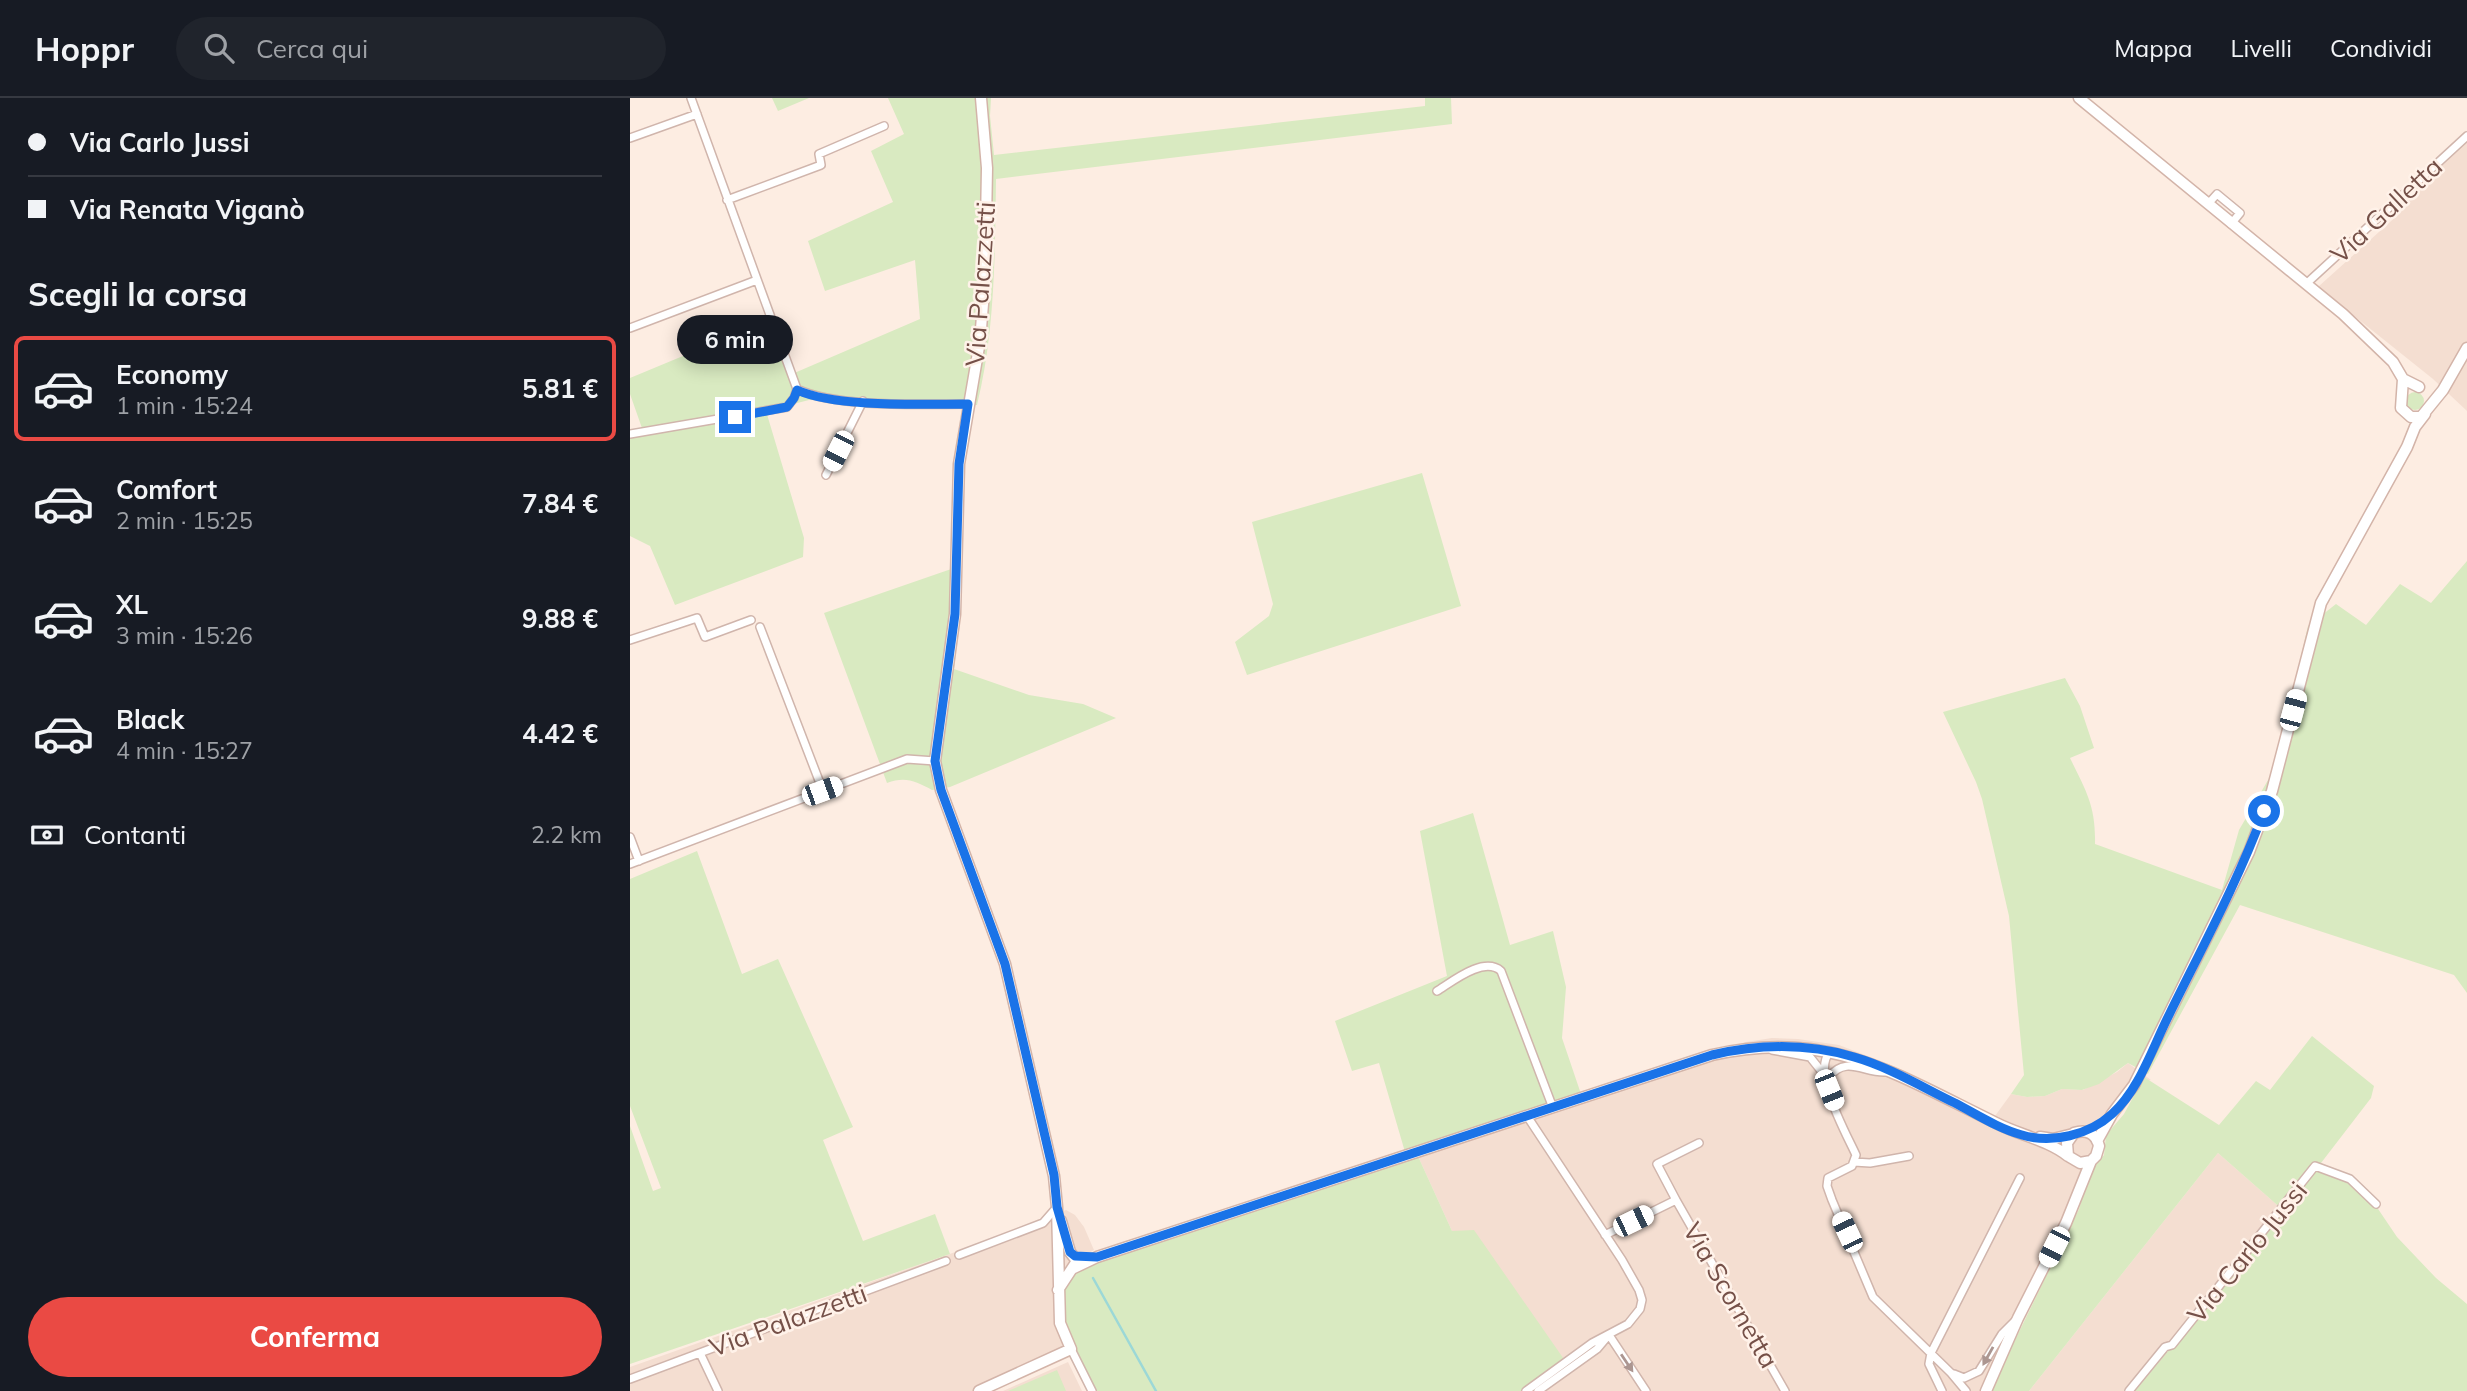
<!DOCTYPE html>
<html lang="it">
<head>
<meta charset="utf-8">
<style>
	body { margin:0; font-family:Mulish,sans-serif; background:#20242c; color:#f1f3f6; height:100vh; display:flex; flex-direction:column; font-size:26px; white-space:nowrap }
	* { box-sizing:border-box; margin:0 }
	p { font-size:23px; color:#9ea1a6 }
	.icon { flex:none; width:38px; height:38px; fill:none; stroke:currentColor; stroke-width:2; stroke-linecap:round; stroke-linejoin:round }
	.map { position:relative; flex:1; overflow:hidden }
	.panel { display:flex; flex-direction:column; background:#171b24; width:630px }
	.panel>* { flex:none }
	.guide { display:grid; align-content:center; height:154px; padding:0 28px; background:#171b24 }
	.end { position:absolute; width:32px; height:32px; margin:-16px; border:9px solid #1a73e8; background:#fff; box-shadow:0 0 0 4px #fff }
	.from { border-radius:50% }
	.bubble { position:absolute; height:49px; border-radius:24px; background:#171b24; box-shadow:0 4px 18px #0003; font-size:23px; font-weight:700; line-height:49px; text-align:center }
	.car { position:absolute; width:21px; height:42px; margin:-21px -10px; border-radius:9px; box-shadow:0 0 5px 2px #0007; background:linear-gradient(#fff 24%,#345 0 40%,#fff 0 76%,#345 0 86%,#fff 0) }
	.guide b { display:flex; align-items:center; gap:24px; height:66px; font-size:26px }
	.guide b+b { border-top:2px solid #363941 }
	.guide i { width:18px; height:18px; background:#f1f3f6 }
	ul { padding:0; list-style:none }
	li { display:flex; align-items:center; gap:21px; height:105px; margin:0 14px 10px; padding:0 14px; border:4px solid transparent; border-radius:10px }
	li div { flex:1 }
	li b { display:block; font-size:26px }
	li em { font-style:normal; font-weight:700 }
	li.active { border-color:#ea4a44 }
	li>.icon { width:63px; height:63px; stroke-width:1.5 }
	h2 { padding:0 28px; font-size:32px; line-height:84px }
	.pay { display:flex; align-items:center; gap:18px; height:77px; padding:0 28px; font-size:26px }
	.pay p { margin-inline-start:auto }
	.primary-button { display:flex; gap:14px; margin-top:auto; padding:14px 28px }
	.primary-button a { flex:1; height:80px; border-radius:42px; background:#ea4a44; color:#fff; font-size:28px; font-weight:700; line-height:80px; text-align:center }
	header { display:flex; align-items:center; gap:42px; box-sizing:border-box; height:98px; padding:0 35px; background:#171b24; border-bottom:2px solid #363941 }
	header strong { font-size:33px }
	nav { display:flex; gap:38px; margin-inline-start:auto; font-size:24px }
	.search { width:490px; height:63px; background:#20242c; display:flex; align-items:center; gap:18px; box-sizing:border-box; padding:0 24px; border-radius:38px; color:#9ea1a6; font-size:26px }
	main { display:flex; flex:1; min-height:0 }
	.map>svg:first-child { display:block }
	.residential { fill:#f4ded1 }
	.green { fill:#d9eac1 }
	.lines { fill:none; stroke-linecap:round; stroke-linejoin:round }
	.stream { stroke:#9cd8d7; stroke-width:2.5 }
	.street-casing { stroke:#d0b5ac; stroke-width:10 }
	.secondary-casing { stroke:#d3b4a9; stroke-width:13 }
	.street { stroke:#fff; stroke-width:7 }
	.secondary { stroke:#fff; stroke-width:10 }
	.oneway { fill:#ac9691 }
	.route { stroke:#1a73e8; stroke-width:9 }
	.labels { text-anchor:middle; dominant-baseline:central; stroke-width:5; stroke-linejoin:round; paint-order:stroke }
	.street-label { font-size:26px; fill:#755048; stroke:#fff2e9 }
</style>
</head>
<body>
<header>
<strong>Hoppr</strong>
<div class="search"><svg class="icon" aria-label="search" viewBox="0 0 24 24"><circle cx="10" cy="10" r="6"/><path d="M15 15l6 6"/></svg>Cerca qui</div>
<nav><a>Mappa</a><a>Livelli</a><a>Condividi</a></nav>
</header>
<main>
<section class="panel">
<div class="guide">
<b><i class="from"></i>Via Carlo Jussi</b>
<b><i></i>Via Renata Viganò</b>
</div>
<h2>Scegli la corsa</h2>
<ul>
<li class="active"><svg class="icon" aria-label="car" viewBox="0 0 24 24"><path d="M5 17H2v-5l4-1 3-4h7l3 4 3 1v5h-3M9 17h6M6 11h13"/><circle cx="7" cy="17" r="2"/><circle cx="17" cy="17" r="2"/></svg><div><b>Economy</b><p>1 min · 15:24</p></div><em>5.81 €</em></li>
<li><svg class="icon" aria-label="car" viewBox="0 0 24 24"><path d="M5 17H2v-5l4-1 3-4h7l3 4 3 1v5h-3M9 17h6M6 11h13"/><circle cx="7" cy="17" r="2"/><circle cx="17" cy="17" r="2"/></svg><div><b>Comfort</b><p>2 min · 15:25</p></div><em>7.84 €</em></li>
<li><svg class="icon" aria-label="car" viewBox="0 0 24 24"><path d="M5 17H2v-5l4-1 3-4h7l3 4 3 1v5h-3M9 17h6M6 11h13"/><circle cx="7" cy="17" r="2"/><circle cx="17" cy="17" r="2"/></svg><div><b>XL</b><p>3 min · 15:26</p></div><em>9.88 €</em></li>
<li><svg class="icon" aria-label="car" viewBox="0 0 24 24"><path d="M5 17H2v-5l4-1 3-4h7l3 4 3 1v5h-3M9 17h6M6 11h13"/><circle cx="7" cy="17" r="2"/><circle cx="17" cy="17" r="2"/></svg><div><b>Black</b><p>4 min · 15:27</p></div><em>4.42 €</em></li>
</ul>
<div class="pay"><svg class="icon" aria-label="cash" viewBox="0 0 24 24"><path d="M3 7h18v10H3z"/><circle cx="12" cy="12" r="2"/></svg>Contanti<p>2.2 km</p></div>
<div class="primary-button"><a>Conferma</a></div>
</section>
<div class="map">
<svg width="1837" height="1293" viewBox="0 0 1837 1293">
	<rect width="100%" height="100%" fill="#fdede2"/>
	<path class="residential" d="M1837,40V313L1803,281L1688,189L1770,115L1765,105Z
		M1142,940L1168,941L1209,947L1266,969L1365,1018L1381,996L1397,999L1415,998L1432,991L1453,992L1487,974L1498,965L1521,982L1503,987L1457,1073L1357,1293H888L822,1133L787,1056L1116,944Z
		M1588,1055L1654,1113L1505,1293H1399Z
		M436,1112L445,1117L454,1129L464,1152L440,1166L439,1252L352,1293H0V1269L365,1140Z
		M438,1264L452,1293H373Z"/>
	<path class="green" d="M142,0H179L148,13Z
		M258,0H361L360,18L364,57L795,8V0H821L822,26L366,81C365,156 365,234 347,307L179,302L136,313L174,440L173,459L45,507L20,448L0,438V336L13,333L0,296V280L65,253L89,254L100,260L129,257L150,246L162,276L290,221L285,162L195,193L178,143L263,104L241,53L274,36Z
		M1776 303a9 9 0 1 1 18 0a9 9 0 1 1-18 0Z
		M792,375L831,508L617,577L605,544L639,518L643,506L622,424Z
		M1837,463V895L1824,877L1610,807L1518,976L1498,965L1469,986L1452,992L1432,991L1415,998L1397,999L1381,996L1394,977L1379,818L1352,701L1346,684L1313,614L1435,580L1450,608L1464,650L1440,660C1456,693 1466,708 1465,746L1592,792L1609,732L1645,670L1678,528L1706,506L1736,527L1770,486L1801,505Z
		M327,469V503L330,517L324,571L399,597L453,606L486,620L320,689L302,692C286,683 275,678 257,685L194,515Z
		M843,715L880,847L923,833L936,889L932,940L951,996L787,1056L822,1133L844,1132L938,1267L901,1293H465L429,1224L433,1190L443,1176L470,1163L775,1054L749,965L722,973L705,923L817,878L790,733Z
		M67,753L112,876L148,861L223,1029L193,1042L233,1143L305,1116L320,1156L0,1266V1028L23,1093L31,1090L0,1008V781Z
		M1682,938L1744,988L1741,1000L1691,1065L1717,1081L1742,1102L1767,1139L1806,1180L1837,1206V1293H1505L1654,1113L1588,1055L1399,1293H1363L1365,1283L1449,1111L1460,1074L1474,1057L1476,1037L1494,1016L1514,979L1589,1027L1626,983L1640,992Z
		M427,1272L436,1293H378Z"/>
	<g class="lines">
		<path class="stream" d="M463,1180L526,1293"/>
		<defs>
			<path id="street" d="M61,0L167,291C207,310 291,306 338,306
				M0,40L67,16
				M97,102L191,67L189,56L254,28
				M1578,106L1587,96L1610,115L1601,126
				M1676,186L1837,38
				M0,230L127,182
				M0,336L157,309L164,300L167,291
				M196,377L233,303
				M130,529L193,693
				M0,542L67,520L75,539L121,522
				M0,739L9,763
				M0,766L277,661L305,663
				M807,893C823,883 854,858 871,873L923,1010
				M1142,952L1180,959L1192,974
				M1200,954C1181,973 1216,1035 1226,1057L1222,1068L1198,1080L1197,1088L1202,1102L1243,1199L1321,1275L1336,1293
				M1199,979C1216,957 1234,975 1255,974
				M1224,1064L1240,1065L1279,1058
				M1046,1102L1027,1066L1069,1045
				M975,1137L1046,1102L1155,1293
				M329,1157L413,1125L427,1109
				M979,1237L1016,1293
				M441,1251L462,1293
				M70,1255L88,1293
				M1324,1276L1334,1280L1349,1273L1372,1236L1385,1223
				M0,1281L316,1163
				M896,1293L962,1245L998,1226L1010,1211L1012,1202L1009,1192L992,1162L897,1018
				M908,1293L967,1251L978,1238
				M1312,1293L1299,1266L1301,1255L1390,1080
				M1499,1293L1535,1249L1542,1247L1685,1068L1720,1081L1746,1106"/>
			<path id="secondary" d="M1449,0L1713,216L1763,264L1773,281L1789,289
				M1773,281L1771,310L1781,319H1791L1813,292L1837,250
				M1410,1039L1423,1041L1443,1036
				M1467,1043L1482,1016L1504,987L1619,754L1642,693L1691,505L1777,349L1785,329L1795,316
				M444,1170L467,1159L1082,957C1199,930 1265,976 1366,1025C1389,1037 1418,1042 1438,1058
				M428,1192L447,1163L440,1154L431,1123
				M349,1293L441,1251L430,1225L427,1109L424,1078L375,866L311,692L305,663L325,516L329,366L350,243L355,181L357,70L351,0
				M1356,1293L1388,1220L1436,1125L1461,1063L1466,1058L1469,1048C1466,1035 1456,1031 1444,1035L1437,1045L1438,1058L1450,1065L1461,1063"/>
		</defs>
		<use href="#street" class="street-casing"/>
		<use href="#secondary" class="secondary-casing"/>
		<use href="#street" class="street"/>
		<use href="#secondary" class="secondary"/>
	</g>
	<defs><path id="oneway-solid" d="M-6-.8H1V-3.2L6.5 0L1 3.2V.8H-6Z" transform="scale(1.75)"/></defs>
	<g class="oneway">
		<use href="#oneway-solid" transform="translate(1358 1258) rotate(119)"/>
		<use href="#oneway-solid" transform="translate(997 1265) rotate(56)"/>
	</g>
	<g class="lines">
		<path class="route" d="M105,319L157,309L164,300L167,292C207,310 292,306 338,306L329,366L325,516L305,663L311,692L375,866L424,1077L427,1109L440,1154L445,1158L467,1159L1082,957C1129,946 1177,945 1224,959C1259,969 1292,989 1325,1005C1346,1016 1369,1031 1392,1037C1422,1046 1459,1037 1482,1016C1510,991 1523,948 1540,915C1573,848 1608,783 1634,713"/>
	</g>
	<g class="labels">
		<g class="street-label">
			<text transform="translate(1756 112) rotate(-43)">Via Galletta</text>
			<text transform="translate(350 186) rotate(-86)">Via Palazzetti</text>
			<text transform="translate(1617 1154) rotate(-51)">Via Carlo Jussi</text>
			<text transform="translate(1101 1197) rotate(60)">Via Scornetta</text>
			<text transform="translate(158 1222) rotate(-20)">Via Palazzetti</text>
		</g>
	</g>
</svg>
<i class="end from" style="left:1634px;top:713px"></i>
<i class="end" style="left:105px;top:319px"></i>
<div class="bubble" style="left:47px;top:217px;width:116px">6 min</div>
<i class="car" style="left:208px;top:353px;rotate:207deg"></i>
<i class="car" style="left:1663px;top:612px;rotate:15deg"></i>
<i class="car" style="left:192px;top:693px;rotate:70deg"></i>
<i class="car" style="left:1199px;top:992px;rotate:158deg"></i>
<i class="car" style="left:1003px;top:1123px;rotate:64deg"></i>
<i class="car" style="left:1217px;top:1134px;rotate:335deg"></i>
<i class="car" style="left:1424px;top:1149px;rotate:207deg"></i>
</div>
</main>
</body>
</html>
